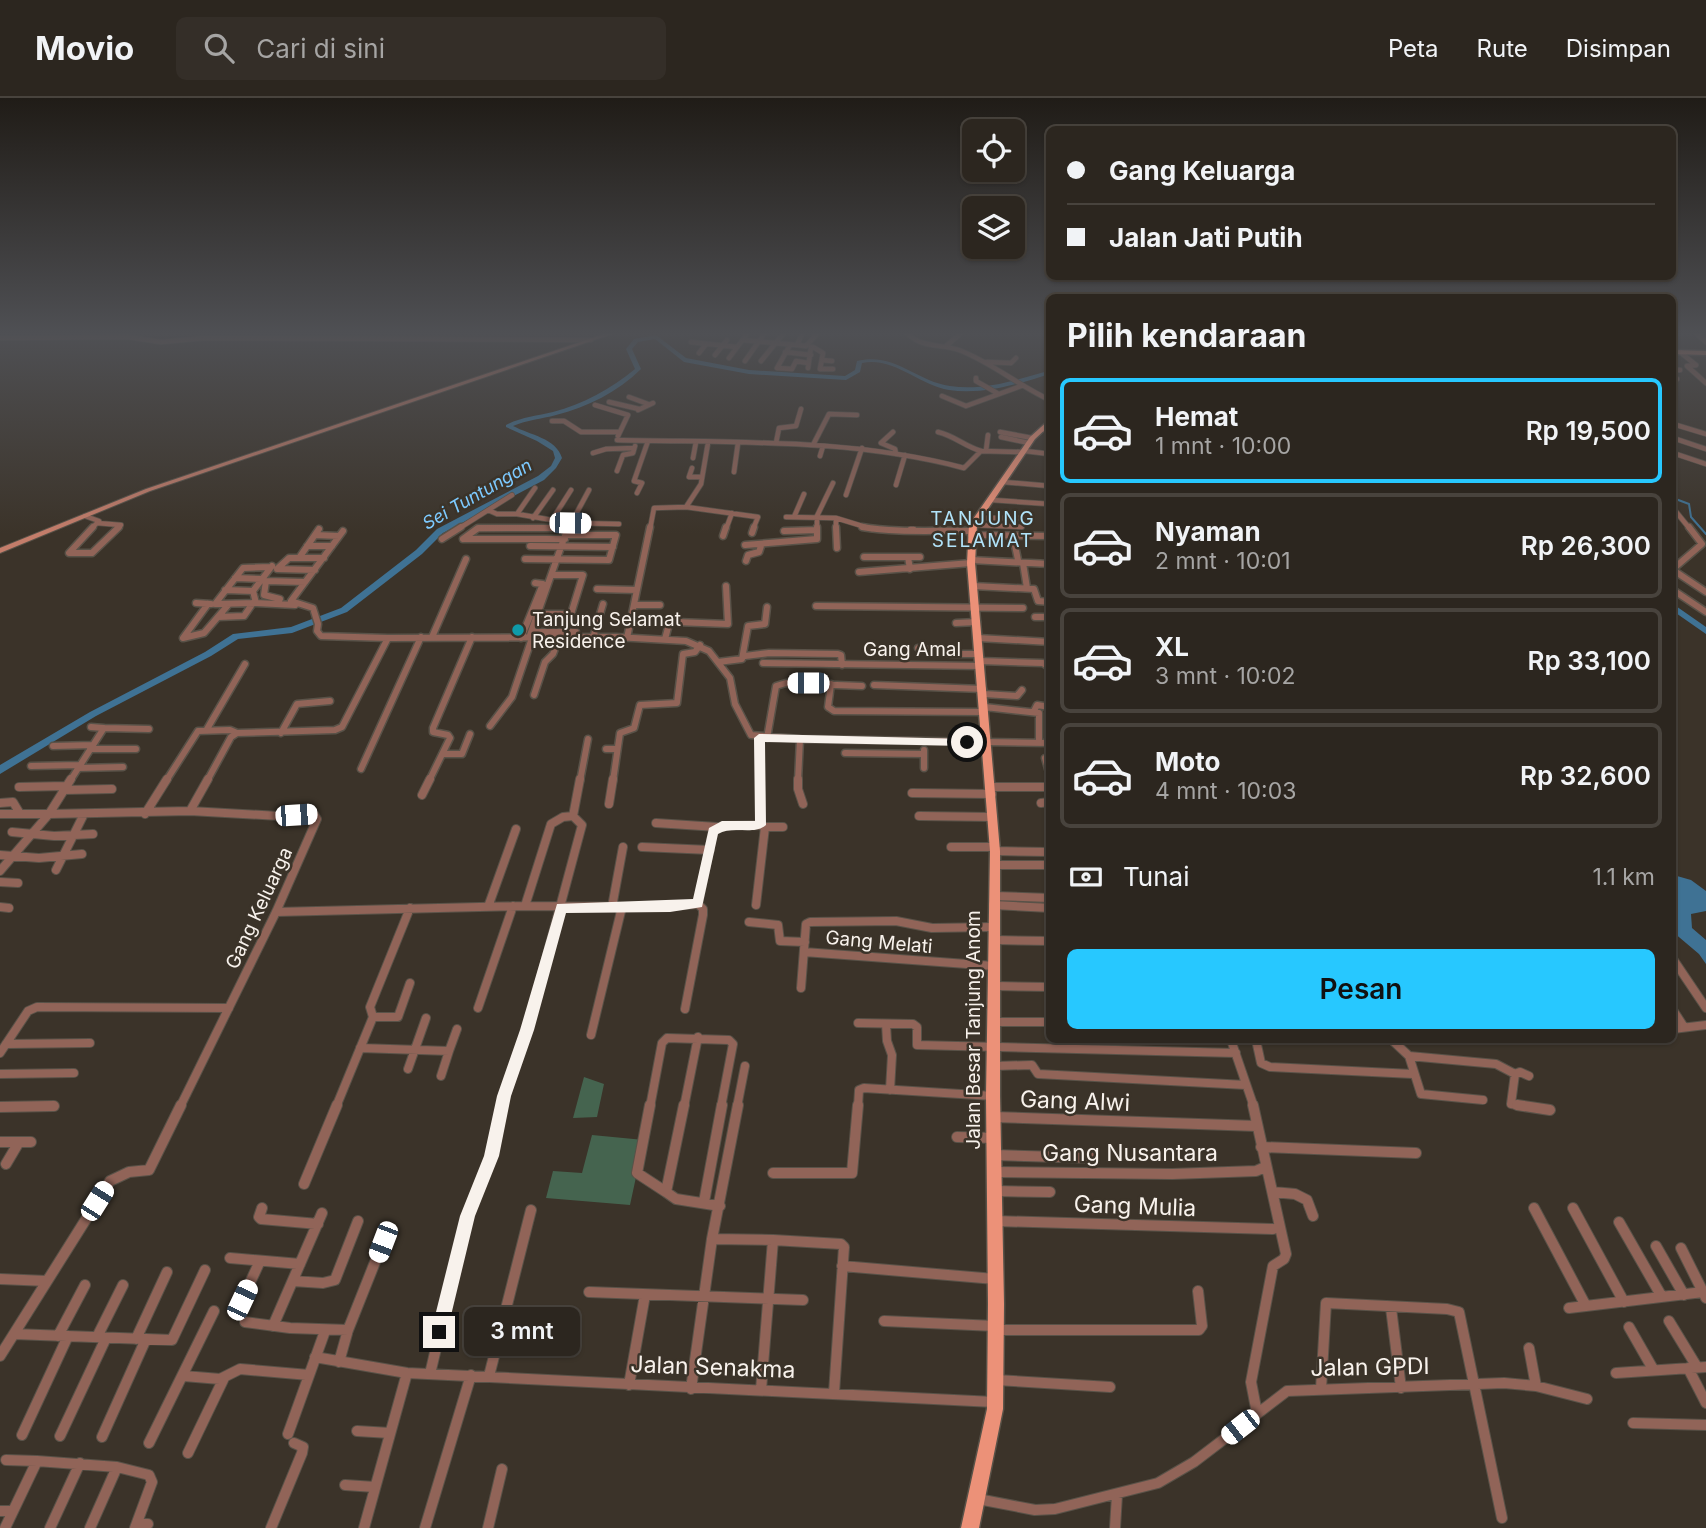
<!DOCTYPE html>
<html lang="id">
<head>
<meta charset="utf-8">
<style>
	body { margin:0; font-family:Inter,sans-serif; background:#342e28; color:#f1f3f6; height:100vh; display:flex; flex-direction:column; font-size:26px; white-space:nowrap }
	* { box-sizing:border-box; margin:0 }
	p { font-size:23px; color:#a6a5a4 }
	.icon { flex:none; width:38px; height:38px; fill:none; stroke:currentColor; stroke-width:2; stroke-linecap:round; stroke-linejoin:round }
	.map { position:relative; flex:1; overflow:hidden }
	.sheet { position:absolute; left:1046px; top:196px; width:630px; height:749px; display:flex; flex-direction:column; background:#2c261f; border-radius:10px; box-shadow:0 2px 5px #0004,0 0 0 2px #48433d }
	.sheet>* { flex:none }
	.banner { position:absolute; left:1046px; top:28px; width:630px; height:154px; border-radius:10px; box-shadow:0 2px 5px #0004,0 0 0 2px #48433d; display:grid; align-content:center; height:154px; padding:0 21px; background:#2c261f }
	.fabs { position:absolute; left:962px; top:21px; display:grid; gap:14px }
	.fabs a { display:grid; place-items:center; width:63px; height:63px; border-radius:10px; background:#2c261f; box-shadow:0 2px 5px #0004,0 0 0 2px #48433d; font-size:35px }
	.end { position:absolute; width:32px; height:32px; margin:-16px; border:9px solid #f8f2ec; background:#111; box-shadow:0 0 0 4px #111 }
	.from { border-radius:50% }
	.bubble { position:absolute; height:49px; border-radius:10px; background:#2c261f; box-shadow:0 2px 5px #0004,0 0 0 2px #48433d; font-size:23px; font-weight:600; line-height:49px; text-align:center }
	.car { position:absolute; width:21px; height:42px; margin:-21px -10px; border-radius:9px; box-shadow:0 0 5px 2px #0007; background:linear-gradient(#fff 24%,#345 0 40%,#fff 0 76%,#345 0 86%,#fff 0) }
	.banner b { display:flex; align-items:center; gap:24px; height:66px; font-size:26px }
	.banner b+b { border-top:2px solid #48433d }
	.banner i { width:18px; height:18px; background:#f1f3f6 }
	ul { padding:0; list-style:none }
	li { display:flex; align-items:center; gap:21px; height:105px; margin:0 14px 10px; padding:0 7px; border:4px solid #48433d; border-radius:10px }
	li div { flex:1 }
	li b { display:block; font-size:26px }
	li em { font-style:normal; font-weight:600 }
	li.active { border-color:#27c8ff }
	li>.icon { width:63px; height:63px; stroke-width:1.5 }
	h2 { padding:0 21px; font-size:32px; line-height:84px }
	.pay { display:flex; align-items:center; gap:18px; height:77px; padding:0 21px; font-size:26px }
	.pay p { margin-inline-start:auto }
	.primary-button { display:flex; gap:14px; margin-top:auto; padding:14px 21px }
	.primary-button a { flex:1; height:80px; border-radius:10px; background:#27c8ff; color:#111; font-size:28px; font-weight:600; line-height:80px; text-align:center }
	header { display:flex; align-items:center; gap:42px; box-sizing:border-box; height:98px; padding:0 35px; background:#2c261f; border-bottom:2px solid #48433d }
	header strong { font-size:33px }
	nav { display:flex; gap:38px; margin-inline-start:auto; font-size:24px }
	.search { width:490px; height:63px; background:#342e28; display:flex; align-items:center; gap:18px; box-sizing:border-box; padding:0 24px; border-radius:10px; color:#a6a5a4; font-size:26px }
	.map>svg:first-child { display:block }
	.green { fill:#45644f }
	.water { fill:#3f7294 }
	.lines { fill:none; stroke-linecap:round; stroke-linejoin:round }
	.stream { stroke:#3f7294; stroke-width:2 }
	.river { fill:#3f7294; fill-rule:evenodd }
	.street-far3-casing { stroke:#595248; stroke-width:6 }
	.street-far2-casing { stroke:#595248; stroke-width:9 }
	.street-far1-casing { stroke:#595248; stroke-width:10 }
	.street-casing { stroke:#595248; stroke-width:12 }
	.secondary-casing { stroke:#595248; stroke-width:2 }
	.primary-casing { stroke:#595248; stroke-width:3 }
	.street-far3 { stroke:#916458; stroke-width:4.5 }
	.street-far2 { stroke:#916458; stroke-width:6 }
	.street-far1 { stroke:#916458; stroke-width:8 }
	.street { stroke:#916458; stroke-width:10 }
	.secondary { fill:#c47d6a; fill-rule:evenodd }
	.primary { fill:#ec9178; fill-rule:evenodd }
	.route { fill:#f8f2ec }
	.culture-dot { fill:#0f9aa8; stroke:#3b3329; stroke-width:2.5 }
	.labels { text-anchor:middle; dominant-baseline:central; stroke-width:5; stroke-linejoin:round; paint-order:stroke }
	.far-water-label { font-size:18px; font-style:italic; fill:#7dcaff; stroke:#3b3329 }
	.far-quarter-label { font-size:19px; letter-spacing:2px; fill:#b1e3f9; stroke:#3b3329 }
	.poi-label { font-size:19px; fill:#f8f2ec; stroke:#3b3329; text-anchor:start }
	.street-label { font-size:19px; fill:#f8f2ec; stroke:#3b3329 }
	.near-street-label { font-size:23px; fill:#f8f2ec; stroke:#3b3329 }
</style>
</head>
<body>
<header>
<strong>Movio</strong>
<div class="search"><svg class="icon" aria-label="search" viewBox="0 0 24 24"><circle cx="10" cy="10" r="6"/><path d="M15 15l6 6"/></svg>Cari di sini</div>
<nav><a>Peta</a><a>Rute</a><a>Disimpan</a></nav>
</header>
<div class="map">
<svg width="1706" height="1430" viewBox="0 0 1706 1430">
	<rect width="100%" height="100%" fill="#3b3329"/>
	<path class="green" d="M584,979L604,986L597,1019L573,1020Z
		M592,1037L644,1042L630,1107L546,1100L553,1073L582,1075Z"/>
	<path class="water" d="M1677,778L1691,782L1706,793V813L1691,816L1692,830L1706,842V866L1699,856L1673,834V780Z"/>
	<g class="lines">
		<path class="stream" d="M1673,400L1689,406L1691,419L1706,436"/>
		<path class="river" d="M656,237L686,260L749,272L845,278L855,272L857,263C895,254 915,283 950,288C984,293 1016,282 1048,273L1050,274V276C1018,286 983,297 949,292C919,287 893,258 862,265L860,274L846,282L749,276L684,264L655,241L638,244L632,251L641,271C618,294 587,309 556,317C541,321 527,322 513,328C530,337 556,340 562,360L556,370L544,382L443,435L422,456L347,514L292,535L238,541L211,558L96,618L0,676V667L90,614L205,554L233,536L291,529L341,510L416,452L437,431L538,378L551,368L555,360L553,353L537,343L506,329V327C521,319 537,318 553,314C583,306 611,291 635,271L626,251L634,241Z
			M1673,506L1706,529V536L1673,513Z"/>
		<defs>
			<path id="street-far3" d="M802,236L797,247L806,248L817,236
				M908,236C922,250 942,246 959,252C991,264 1019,288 1050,302
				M1697,236L1706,244
				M0,240L128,239L161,244L205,240L591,242
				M743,242L797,247
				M691,244L737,249
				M790,247L777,270L792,271L796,263L808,265
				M946,248L960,236
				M813,249L823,255L820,271H833
				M785,254L811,257
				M1680,254L1696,267
				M699,255L706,246
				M715,257L727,242
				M729,260L747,236
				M822,262L832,263
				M745,263L764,236
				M761,263L783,236
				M987,264L1011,265L1016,260
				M1696,267L1687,268L1706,285
				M808,270L811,249
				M1673,272H1680
				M976,280V283L997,295
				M1673,281H1677
				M1673,293V298
				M942,298L966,308L1021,288
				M629,299L648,306
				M609,304L639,311
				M595,307L628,317L618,338
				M638,312L653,305
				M552,323H564L581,334H619
				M1673,326L1706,336
				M1042,331L1050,334
				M893,334L881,345L895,351L896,356
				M938,334C955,338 964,348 981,353
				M1000,334L1032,340
				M1001,339L1029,345
				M1673,340L1706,351
				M617,342C733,345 851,340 964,370L981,353L1023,354
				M708,345L701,386L686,409L758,419L753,431
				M776,345L779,330L796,328L801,311
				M813,347L829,316L857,317
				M986,353L988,337
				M1025,353L1050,356
				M593,355L606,351L634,350
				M1673,355L1706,366
				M820,358L823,348
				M693,360L696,344
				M692,370L689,379H702
				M617,373L623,357L633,355L635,348
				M734,374L738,345
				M1003,384L1050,388
				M896,387L905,357
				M535,390L517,416L552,422
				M571,392L552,422H571
				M637,395L642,385L634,383L648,343
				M846,397L862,350
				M992,402L1050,406
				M1673,410L1690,431
				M488,412L497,416H517
				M85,418L99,423L97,425
				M786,419L836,420L872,431
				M794,419L804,396
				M533,420L553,392
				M836,420V431
				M979,420H1023
				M97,425L121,427L117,431
				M571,425L619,426
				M973,427L1022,429
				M91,431L97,425
				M458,431L512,397
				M477,431L569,430
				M568,431L589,392
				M650,431L654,410L686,409
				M726,431L732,415
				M817,431V418L833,385
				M910,431H914"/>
			<path id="street-far2" d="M93,429L69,455H92L119,429
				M836,429L837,450
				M862,429C897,435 935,432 971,433
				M343,433L291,503L313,510L318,526L317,533L321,538L388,540
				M784,433L817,432
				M752,435L754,429
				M315,437L339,438
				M971,437L1047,438L1050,430
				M723,438L726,429
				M1013,438L1018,462
				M442,441L461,429
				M463,441L478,430H569
				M463,441H565
				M745,447L817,441V429
				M307,448H332
				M530,448L613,449
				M864,459H908
				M299,460H324
				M525,461L609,462L616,437H567
				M971,462L1050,466
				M746,463L748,457L759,454L761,448
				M1023,465L1027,490
				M272,468L253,493L256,505L295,507
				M910,471L908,459H920
				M1673,471L1702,446L1689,429
				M315,472L277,471L289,460H299L319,431
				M1673,472L1706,494
				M859,474L971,465
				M235,480L261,481
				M973,488L1034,491L1038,503L1050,504
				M597,491L637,492
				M225,492L253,493
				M1673,492L1706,514
				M280,501L264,497L266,483L305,484
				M196,505L211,506
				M256,505L215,506L243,470L271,469
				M208,506L183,540L204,535L229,506
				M635,507H660
				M816,508L1023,510
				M538,516H571L583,477H553
				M218,519L244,518L253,505
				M1035,519H1050
				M956,525L977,524
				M532,534H576
				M432,539L466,461
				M521,540L543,486L535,485
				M529,540L568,429
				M593,540L603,506
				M627,540L650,429
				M978,540L1050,544
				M665,541L669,526L676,524L728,526L726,488
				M918,550L952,556H979
				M745,558L769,555L838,556L841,557L842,567
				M980,563L1043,565L1050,570
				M718,564L742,561L748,528L765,526L767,509
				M763,565L981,568
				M831,586L828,609L834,613L985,614
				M874,587L983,591
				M984,596L1017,598L1022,592
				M534,597L545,564L553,556L559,540
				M985,609L1039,615V644
				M1034,613L1037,607L1050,609
				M490,628L512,599L532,540
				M91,629L104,630
				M207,631L245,566
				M281,635L297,606L330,603
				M759,640L760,683
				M767,640L776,588L786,585L862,588
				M53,648L93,647
				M90,651H136
				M606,651H617
				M924,652V670
				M845,655L924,656
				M443,656H462L470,636
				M1045,660L1050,678
				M31,668L80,667
				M78,670L123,669
				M361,671L421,539
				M70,683L104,630L149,631
				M166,683L198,633L230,632L237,635
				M207,683L231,639L237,635L335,632L342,629L388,540L616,539L686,543L709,553L730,580L735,606L751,637L800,641L1050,645
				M429,683L450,640L448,637L433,634V630L472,539
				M580,683L588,641
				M613,683L620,635L634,630L640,607L677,605L683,556L695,554L700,547
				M798,683L800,641"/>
			<path id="street-far1" d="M71,681L49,716L190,713
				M798,681V691L803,706
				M19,689L66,688
				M991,689H1050
				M64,692L112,691
				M912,695L992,696
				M422,697L430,681
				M0,705L13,704L19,714
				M1041,705L1050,704
				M609,706L613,681
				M0,716H49
				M145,716L167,681
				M919,718L993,719
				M656,725L717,729
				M765,729H783
				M12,734L54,738L93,736
				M642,749L710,752
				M951,749H995
				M995,753L1050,754
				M0,757L39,760L82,756
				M995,767H1050
				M56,772L84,716
				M0,773L49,716
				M0,784L18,785
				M994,798L1050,800
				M756,807L765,729L761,727L760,681
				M993,807L1050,810
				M525,808L551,726L563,719L573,718
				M0,809L9,810
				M488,809L516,731
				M612,809L623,749
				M276,814L525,808L657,809L698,806
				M749,824L778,827L780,843L805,844
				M994,842L1050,843
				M804,854L994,868
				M1673,861L1706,910
				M995,888L1050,889
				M801,890L806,826L810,824L896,823L932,830L994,829
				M478,910L513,808
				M685,911L703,817V811L698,806L713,733L722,728L761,727
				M1673,912L1684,929
				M373,919H398L410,885
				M994,924H1050
				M858,925L913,926L917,929V947L1236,955
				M886,926L887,943L892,957L890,992
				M1673,931L1706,927
				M591,937L622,809
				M1231,942L1254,1009
				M1256,942L1261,965L1270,969L1413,976
				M1392,942L1409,958L1421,996L1483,1002
				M6,946L90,945
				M360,950L449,953L441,978
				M449,953L457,931
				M0,955L28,913L37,909L229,910
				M1409,958L1496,966L1515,976L1520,974L1529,978
				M994,968L1032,967L1038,976L1246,987
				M408,971L426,920
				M0,976L74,975
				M1515,976L1511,1006L1528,1009
				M18,1009L54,1008
				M180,1009L276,814L317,721L314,716L279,718L190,713L208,681
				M336,1009L373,919L370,909L410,810
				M502,1009L527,932L582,727L573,718L580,681
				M650,1009L662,945L667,940L729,942L733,946L721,1009
				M684,1009L698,939
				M737,1009L745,968
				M858,1009L859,992L864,990L993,998"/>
			<path id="street" d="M650,1007L637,1075L666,1094
				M684,1007L666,1094L676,1101L720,1108
				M1253,1007L1286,1156L1284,1161L1273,1168L1251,1284L1257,1315
				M1517,1007L1550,1012
				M0,1009L54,1008
				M993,1019L1257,1028
				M957,1039L994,1040
				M0,1044H31
				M1261,1049L1416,1055
				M994,1057L1094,1060
				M6,1066L19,1044
				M994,1074L1172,1076L1256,1073L1265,1069
				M773,1075H852L858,1007
				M304,1086L337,1007
				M995,1093L1050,1094
				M1273,1094L1295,1096L1307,1102L1313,1118
				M704,1104L722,1007
				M262,1110L259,1119L261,1121L318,1126
				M1534,1110L1586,1208
				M1573,1110L1624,1204
				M996,1123L1273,1131
				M1619,1124L1662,1199
				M712,1141L773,1142L761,1292
				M773,1142L841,1146L844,1149L834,1295
				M1656,1148L1684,1197
				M1681,1150L1706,1200
				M230,1160L300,1166
				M842,1168L995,1181
				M0,1181L47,1183
				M293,1183L323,1185L335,1182L358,1123
				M589,1194L803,1202
				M242,1202L260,1163
				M1391,1210L1401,1290
				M1569,1210L1703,1194
				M884,1223L995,1228
				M1669,1223L1697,1269
				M245,1224L290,1230L348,1232
				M273,1228L322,1115
				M1629,1229L1653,1271
				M996,1232H1199L1202,1228L1198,1193
				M14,1236L172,1242L205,1172
				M58,1238L85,1187
				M97,1239L123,1187
				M136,1241L167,1174
				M1529,1250L1536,1288
				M0,1258L110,1083L129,1074L149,1072L181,1007
				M315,1259L407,1275L994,1304
				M339,1264L348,1232L383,1144
				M1688,1270L1706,1305
				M1616,1275L1706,1269
				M430,1276L467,1118L492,1058L502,1007
				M184,1278L220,1281L240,1271L309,1277
				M489,1278L531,1112
				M996,1282L1110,1289
				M629,1287L645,1197
				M691,1291L712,1141L738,1007
				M1321,1291L1326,1205L1447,1211L1459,1214L1502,1420
				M1633,1325L1706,1327
				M357,1333L390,1335
				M288,1336L325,1233
				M22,1337L68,1238
				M60,1338L106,1240
				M102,1339L146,1241
				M149,1345L214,1213
				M188,1355L224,1280
				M6,1362L37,1363
				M345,1387L375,1389
				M978,1401L1035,1412L1055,1411L1158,1385L1194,1364L1287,1293L1504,1285L1536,1288L1587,1301
				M0,1413H13
				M137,1426H148
				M5,1430L37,1363L117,1369L149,1377L152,1384L135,1430
				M50,1430L80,1365
				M90,1430L117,1369
				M271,1430L302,1355L303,1349L294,1345
				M364,1430L407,1275
				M425,1430L471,1277
				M488,1430L502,1371
				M1115,1430L1117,1397"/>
			<path id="secondary" d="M604,236H612L150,393L0,455V450L146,391Z"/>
			<path id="primary" d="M1673,252L1706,253V257L1673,256Z
				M1050,321V327L1035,341L977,427L975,465L1000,753V998L1004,1206L1003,1311L979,1430H961L987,1311L988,1206L986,998L990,753L967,465L969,427L1030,339Z"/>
		</defs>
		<use href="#street-far3" class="street-far3-casing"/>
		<use href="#street-far2" class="street-far2-casing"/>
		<use href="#street-far1" class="street-far1-casing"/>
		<use href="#street" class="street-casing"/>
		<use href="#secondary" class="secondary-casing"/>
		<use href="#primary" class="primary-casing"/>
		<use href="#street-far3" class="street-far3"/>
		<use href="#street-far2" class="street-far2"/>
		<use href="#street-far1" class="street-far1"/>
		<use href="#street" class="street"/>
		<use href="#secondary" class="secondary"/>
		<use href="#primary" class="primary"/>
	</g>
	<linearGradient id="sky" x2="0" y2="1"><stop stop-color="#201c17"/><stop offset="0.54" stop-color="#4f5054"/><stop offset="1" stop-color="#4f5054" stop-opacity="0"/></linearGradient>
	<rect width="1706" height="436" fill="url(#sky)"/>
	<path class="route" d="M759,636L967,641L972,644L967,648L765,644L766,727C754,738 733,727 718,736L702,809L670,814L566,815L534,932L511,998L499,1058L475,1118L447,1234L445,1239L439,1242L433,1239L431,1234L460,1118L484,1058L497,998L520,932L557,806L693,801L709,730L722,723H755L754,640Z"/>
	<circle class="culture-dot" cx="518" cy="532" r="7"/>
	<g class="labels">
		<g class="far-water-label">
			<text transform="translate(477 396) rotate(-30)">Sei Tuntungan</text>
		</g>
		<g class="far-quarter-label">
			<text x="983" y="420">TANJUNG<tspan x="983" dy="22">SELAMAT</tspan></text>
		</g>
		<g class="poi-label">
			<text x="532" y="521">Tanjung Selamat<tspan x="532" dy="22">Residence</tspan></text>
		</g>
		<g class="street-label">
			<text x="912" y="551">Gang Amal</text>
			<text transform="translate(259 810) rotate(-65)">Gang Keluarga</text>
			<text transform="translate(879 844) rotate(5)">Gang Melati</text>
			<text transform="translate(973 932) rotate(-90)">Jalan Besar Tanjung Anom</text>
		</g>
		<g class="near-street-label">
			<text transform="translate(1075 1003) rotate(2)">Gang Alwi</text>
			<text x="1130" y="1055">Gang Nusantara</text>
			<text transform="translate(1135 1108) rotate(2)">Gang Mulia</text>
			<text transform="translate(713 1269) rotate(2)">Jalan Senakma</text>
			<text transform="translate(1370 1269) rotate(-1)">Jalan GPDI</text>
		</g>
	</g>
</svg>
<div class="fabs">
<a><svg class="icon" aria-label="locate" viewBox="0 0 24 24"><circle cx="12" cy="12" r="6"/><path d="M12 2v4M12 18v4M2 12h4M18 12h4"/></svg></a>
<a><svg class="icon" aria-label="layers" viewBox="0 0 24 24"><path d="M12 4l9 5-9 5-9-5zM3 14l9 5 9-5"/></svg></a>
</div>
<i class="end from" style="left:967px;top:644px"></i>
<i class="end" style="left:439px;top:1234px"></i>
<div class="bubble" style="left:464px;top:1209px;width:116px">3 mnt</div>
<i class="car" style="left:570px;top:425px;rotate:91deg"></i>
<i class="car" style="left:808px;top:585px;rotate:270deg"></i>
<i class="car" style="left:296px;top:717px;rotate:86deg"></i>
<i class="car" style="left:97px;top:1103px;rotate:32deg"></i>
<i class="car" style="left:383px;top:1144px;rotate:201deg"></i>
<i class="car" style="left:242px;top:1202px;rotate:25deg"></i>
<i class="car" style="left:1240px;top:1329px;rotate:232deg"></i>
<div class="banner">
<b><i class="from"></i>Gang Keluarga</b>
<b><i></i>Jalan Jati Putih</b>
</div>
<section class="sheet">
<h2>Pilih kendaraan</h2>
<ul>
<li class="active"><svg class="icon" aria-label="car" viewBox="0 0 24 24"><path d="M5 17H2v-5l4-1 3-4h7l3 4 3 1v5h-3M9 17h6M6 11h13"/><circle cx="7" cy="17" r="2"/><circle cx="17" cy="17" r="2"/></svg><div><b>Hemat</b><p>1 mnt · 10:00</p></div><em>Rp 19,500</em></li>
<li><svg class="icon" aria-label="car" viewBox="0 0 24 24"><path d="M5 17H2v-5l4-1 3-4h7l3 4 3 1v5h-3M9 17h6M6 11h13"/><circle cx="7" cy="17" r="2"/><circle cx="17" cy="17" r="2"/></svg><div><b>Nyaman</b><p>2 mnt · 10:01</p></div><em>Rp 26,300</em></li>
<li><svg class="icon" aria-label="car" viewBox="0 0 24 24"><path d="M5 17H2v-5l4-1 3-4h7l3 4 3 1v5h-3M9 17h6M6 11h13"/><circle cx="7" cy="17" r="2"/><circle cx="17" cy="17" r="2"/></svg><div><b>XL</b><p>3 mnt · 10:02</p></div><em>Rp 33,100</em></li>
<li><svg class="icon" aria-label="car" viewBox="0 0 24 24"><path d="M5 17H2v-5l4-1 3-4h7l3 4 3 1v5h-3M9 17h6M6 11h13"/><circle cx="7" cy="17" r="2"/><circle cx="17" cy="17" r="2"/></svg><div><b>Moto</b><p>4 mnt · 10:03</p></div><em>Rp 32,600</em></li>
</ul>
<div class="pay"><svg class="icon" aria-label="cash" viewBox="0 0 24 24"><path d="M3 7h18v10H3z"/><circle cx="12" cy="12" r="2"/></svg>Tunai<p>1.1 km</p></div>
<div class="primary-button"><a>Pesan</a></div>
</section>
</div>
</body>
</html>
